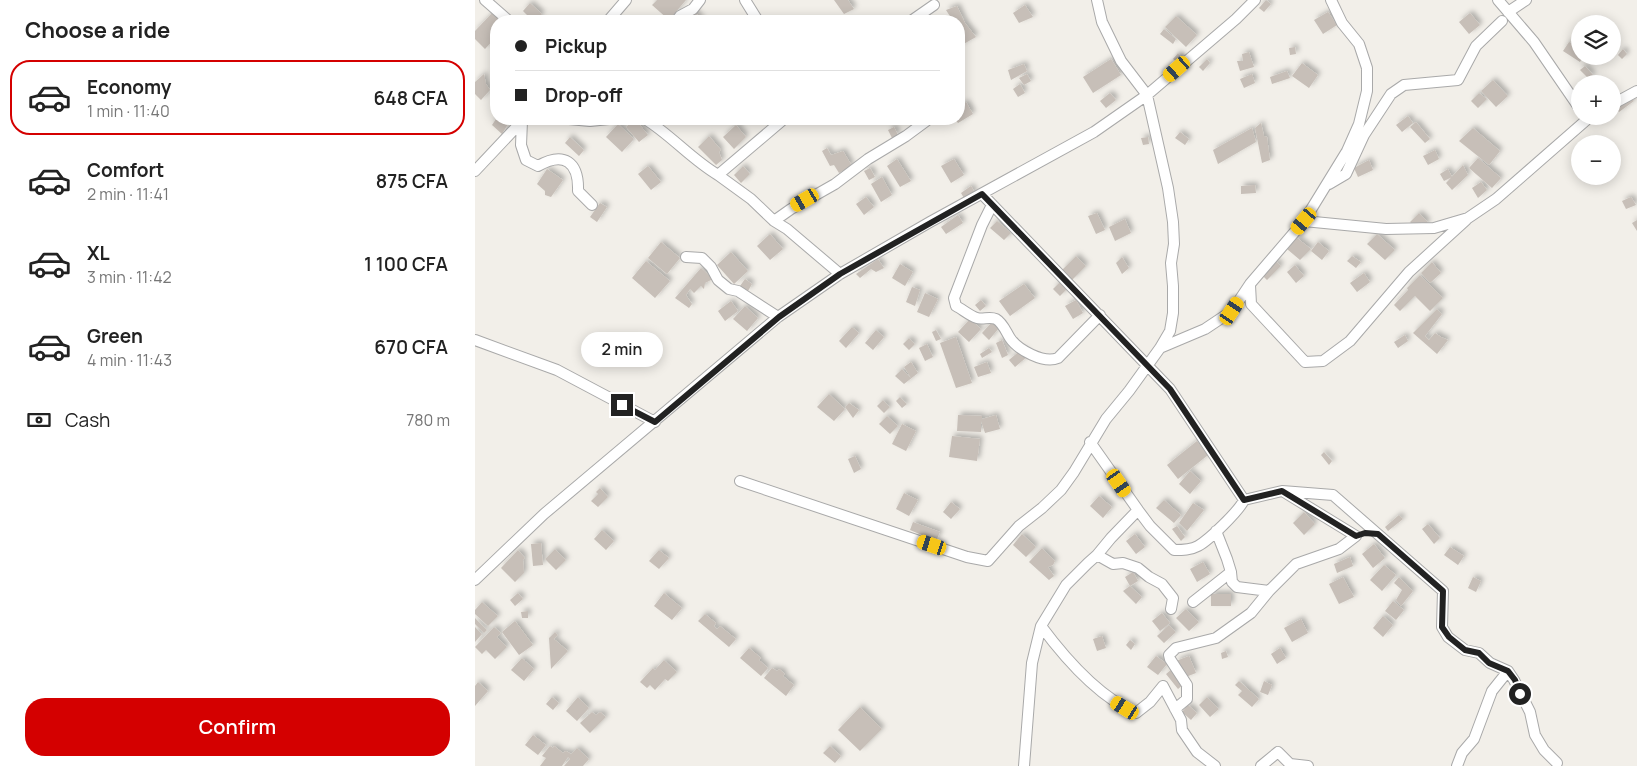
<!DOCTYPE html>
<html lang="en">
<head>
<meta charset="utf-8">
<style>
	body { margin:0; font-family:Manrope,sans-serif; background:#f6f6f6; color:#222; height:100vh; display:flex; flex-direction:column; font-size:19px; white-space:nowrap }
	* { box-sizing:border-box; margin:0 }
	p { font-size:16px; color:#767676 }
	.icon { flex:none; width:28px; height:28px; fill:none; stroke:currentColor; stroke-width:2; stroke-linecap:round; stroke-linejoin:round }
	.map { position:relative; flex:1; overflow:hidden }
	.side { display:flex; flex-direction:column; background:#fff; width:475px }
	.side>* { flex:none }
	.top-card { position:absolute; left:15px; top:15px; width:475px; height:110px; border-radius:20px; box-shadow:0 2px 12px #0003; display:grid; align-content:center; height:110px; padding:0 25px; background:#fff }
	.tools { position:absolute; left:1096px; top:15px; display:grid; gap:10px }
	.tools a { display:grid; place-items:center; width:50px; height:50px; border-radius:50%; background:#fff; box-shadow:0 2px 12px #0003; font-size:25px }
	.end { position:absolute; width:22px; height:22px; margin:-11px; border:6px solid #222; background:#fff; box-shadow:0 0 0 2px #fff }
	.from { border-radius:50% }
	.bubble { position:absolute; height:35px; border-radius:18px; background:#fff; box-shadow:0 2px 12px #0003; font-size:16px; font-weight:600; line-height:35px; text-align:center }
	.car { position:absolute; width:15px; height:30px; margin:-15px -8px; border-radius:6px; box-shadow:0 0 4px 1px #0007; background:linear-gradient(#f5c518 24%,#345 0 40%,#f5c518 0 76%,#345 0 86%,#f5c518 0) }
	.top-card b { display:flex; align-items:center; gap:18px; height:48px; font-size:19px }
	.top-card b+b { border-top:1px solid #e0e0e0 }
	.top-card i { width:12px; height:12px; background:#222 }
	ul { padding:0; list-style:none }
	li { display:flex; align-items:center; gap:15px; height:75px; margin:0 10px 8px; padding:0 15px; border:2px solid transparent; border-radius:20px }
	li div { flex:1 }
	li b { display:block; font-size:19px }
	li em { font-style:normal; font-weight:600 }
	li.current { border-color:#d40000 }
	li>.icon { width:45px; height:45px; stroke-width:1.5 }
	h2 { padding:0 25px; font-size:22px; line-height:60px }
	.pay { display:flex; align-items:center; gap:12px; height:55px; padding:0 25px; font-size:19px }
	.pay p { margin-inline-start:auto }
	.primary-button { display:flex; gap:10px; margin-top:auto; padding:10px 25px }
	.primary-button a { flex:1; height:58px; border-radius:20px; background:#d40000; color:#fff; font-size:20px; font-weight:600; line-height:58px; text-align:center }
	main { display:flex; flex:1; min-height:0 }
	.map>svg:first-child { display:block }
	.building { fill:#c7bfb8; filter:url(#shadow) }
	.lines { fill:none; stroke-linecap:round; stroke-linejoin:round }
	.minor-casing { stroke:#a9a9a9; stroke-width:12 }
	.minor { stroke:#fff; stroke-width:10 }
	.route { stroke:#222; stroke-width:6 }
</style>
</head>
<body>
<main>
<section class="side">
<h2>Choose a ride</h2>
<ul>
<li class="current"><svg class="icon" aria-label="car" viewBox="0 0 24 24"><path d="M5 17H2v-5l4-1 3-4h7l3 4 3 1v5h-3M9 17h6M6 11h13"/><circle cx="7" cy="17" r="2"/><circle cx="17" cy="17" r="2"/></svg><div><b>Economy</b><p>1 min · 11:40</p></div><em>648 CFA</em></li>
<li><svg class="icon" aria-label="car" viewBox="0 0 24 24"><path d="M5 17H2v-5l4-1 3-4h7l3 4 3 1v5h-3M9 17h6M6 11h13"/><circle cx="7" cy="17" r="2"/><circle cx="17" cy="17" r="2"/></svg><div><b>Comfort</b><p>2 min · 11:41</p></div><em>875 CFA</em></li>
<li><svg class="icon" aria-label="car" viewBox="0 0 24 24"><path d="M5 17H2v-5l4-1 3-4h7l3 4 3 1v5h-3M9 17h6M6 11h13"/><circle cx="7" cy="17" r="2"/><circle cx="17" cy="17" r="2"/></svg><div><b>XL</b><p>3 min · 11:42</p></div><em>1 100 CFA</em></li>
<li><svg class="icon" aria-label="car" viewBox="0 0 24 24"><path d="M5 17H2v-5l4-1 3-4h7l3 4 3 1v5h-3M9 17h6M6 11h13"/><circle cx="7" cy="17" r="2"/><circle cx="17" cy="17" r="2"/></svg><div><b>Green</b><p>4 min · 11:43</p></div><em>670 CFA</em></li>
</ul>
<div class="pay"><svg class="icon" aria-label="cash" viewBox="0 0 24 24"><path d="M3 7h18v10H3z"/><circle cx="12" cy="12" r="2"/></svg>Cash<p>780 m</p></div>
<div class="primary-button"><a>Confirm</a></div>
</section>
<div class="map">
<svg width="1162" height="766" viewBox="0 0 1162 766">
	<defs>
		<filter id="shadow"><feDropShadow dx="3" dy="-3" stdDeviation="2.5" flood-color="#0004"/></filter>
	</defs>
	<rect width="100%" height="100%" fill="#f2efe9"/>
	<path class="building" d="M182,0H211L194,20L177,5Z
		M359,0H373L379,9L369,14Z
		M791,0L796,4L789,12L784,8Z
		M55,3L67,14L61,21H58L48,11Z
		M550,5L558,17L544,23L538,13Z
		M482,6L490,23L501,37L485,46L484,21H478L471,10Z
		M219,11L228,21H206Z
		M18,12L28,21H21V37L10,49L0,39V31Z
		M853,12L862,25L848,34L839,20Z
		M995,13L1005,25L994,34L984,22Z
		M701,16L722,35L711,47L690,27Z
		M689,29L701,39L698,44L685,34Z
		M1094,42L1105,47V56H1108L1105,62L1088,51Z
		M820,47L821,54L815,55L814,48Z
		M1148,49L1152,54L1147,59L1143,55Z
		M774,52L779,67L765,71L762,61H768L767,54Z
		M703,53L708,58L703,63L698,59Z
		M636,59L646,75L618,93L608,77Z
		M732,59L735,63L728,71L724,67Z
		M827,63L843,75L834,88L817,76Z
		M549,64L552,71L536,80L533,70Z
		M1110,66L1118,75L1114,79L1105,70Z
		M812,71L815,78L797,84L795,77Z
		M9,74L11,84L15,90L6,100L0,94V82Z
		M552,74L556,81L549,85L544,78Z
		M777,74L780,83L769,88L765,79Z
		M1018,80L1033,96L1021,107L1006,91Z
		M545,84L550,93L543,97L538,89Z
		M635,93L641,100L631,108L625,101Z
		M1004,93L1012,99L1003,108L996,101Z
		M1155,96L1159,101L1144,112L1139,105Z
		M491,102L498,114L483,123L480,119H484V107Z
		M933,116L938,123L927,132L921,125Z
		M21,119H28L33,124L27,134L17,125Z
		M160,119L173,135L164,142L151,127Z
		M941,122L955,139L950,143L935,127Z
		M786,123L789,136L792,137L795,160L787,163L780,128Z
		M143,124L159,139L147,152L131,137Z
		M261,125L271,137L259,149L248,137Z
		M419,127L423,135L417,138L413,130Z
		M777,128L781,142L743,164L738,150Z
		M998,128L1025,151L1014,165L984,141Z
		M705,132L714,139L710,145L700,138Z
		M234,136L246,150L244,152L247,160L241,165L223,147Z
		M95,137L109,150L104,156L90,143Z
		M673,137L674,144L668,145L666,138Z
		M352,148L356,155L368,151L377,166L364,173L359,165L355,166L347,151Z
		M960,150L964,159L953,165L948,156Z
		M1003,158L1026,178L1017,188L994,168Z
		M422,159L436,181L425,187L412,166Z
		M479,159L489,175L476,183L466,166Z
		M894,160L898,170L883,177L879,168Z
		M988,165L993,175L977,190L971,183Z
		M173,166L186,182L176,190L163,174Z
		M268,166L275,174L266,183L259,175Z
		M395,168L400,177L394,180L389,171Z
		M72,169L88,180L76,197L70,195V191L62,184Z
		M973,169L977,177L969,181L965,174Z
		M407,177L417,195L406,202L396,184Z
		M1006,182L1012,190L1003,198L997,188Z
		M780,185L781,193L766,194V186Z
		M496,186L500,193L490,200L486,193Z
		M391,197L399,207L389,215L381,204Z
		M1156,197L1161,205L1151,209L1147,201Z
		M125,203L132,207L122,222L115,217Z
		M622,213L630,230L621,234L613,216Z
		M944,213L953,222L945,231L935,222Z
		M483,215L488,223L471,234L466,227Z
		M650,219L656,233L640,241L634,227Z
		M1162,220V231L1157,223Z
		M522,221L536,233L529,240L515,228Z
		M295,234L308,249L295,260L282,246Z
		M902,234L920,250L910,260L892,244Z
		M822,238L836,249L825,260L812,249Z
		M186,242L205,258L192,274L173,258Z
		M843,242L854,251L847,260L836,251Z
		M256,252L273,271L259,284L242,265Z
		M601,256L611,266L597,280L587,270Z
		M877,256L886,262L881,268L872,261Z
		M647,257L654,268L647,274L641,263Z
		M403,259L409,268L401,272L396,269L385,278L381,274Z
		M171,261L195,281L180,298L157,278Z
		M801,261L806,266L792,280L787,275Z
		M957,262L966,273L955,283L946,273Z
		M425,264L438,272L430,286L417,278Z
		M820,265L829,276L821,283L812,272Z
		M226,268L238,279L230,283L229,289L226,286L219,293L215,289L211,295L217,304L214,308L200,298Z
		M889,273L895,282L882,292L875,283Z
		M945,275L968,298L955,311L940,296L925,311L919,305L933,290L932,288Z
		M270,279L277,284L273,291L265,286Z
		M586,281L593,288L585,296L578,289Z
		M549,284L560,298L535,316L524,301Z
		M437,287L445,290L440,306L431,302Z
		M450,293L463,299L454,317L442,312Z
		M506,300L511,306L505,311L500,305Z
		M601,300L608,313L598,319L590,306Z
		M256,301L263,311L250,321L243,311Z
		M270,306L283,318L272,331L258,319Z
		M962,309L967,314L950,336L954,340L960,333L966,337L973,340L962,354L938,333Z
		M495,319L506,329L494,342L483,332Z
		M517,322L524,328L514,340L507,333Z
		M377,327L384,333L371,348L364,341Z
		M401,330L409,337L398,350L390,343Z
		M461,330L466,339L461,341L457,332Z
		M930,335L933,341L923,348L919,342Z
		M481,337L497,383L481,388L465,343Z
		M434,338L440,344L434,350L428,344Z
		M527,340L533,355L527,358L521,343Z
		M452,344L458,357L450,361L444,348Z
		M514,348L517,352L507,358L505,354Z
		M547,349L553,356L540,367L534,360Z
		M436,362L443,373L429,384L420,376L427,369L436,378L429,367Z
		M512,362L516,373L503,377L499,367Z
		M354,394L370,409L359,421L342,407Z
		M425,397L432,404L427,408L421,401Z
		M408,400L415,407L409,413L402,406Z
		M374,403L384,410L378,418L370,407Z
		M483,415L507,416V419L521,415L525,429L510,433L506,421V432L482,431Z
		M412,416L423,426L415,434L404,424Z
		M427,424L441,431L431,451L417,444Z
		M477,436L505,439L502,461L474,457Z
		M722,441L733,455L703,479L692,465Z
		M849,452L857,461L854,465L846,455Z
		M380,456L386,469L379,473L373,459Z
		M715,471L726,481L715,494L704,484Z
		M125,488L133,497L123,507L116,501L123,494L121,492Z
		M429,493L443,500L434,516L421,509Z
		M624,496L637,507L628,518L615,506Z
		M689,500L706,515L699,523L681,508Z
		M476,502L485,509L476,519L468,512Z
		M718,503L729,510L712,531L704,523Z
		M829,512L840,524L829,535L818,523Z
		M924,515L928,519L913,531L910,527Z
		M438,522L465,532L461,541L435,530Z
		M953,524L965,538L959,544L947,529Z
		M702,526L710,537L706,541L697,529Z
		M127,530L139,541L131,550L119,539Z
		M547,534L561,547L551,557L538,545Z
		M660,534L670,547L661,554L651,541Z
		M66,543L68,565L58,566L56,544Z
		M899,544L910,558L898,568L887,554Z
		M975,547L989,556L983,565L969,555Z
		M567,548L580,561L578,565L573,567L579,576L574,580L554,562Z
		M80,549L91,560L81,570L70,559Z
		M43,550L50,558L48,560L49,573L40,582L26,568Z
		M184,550L194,558L184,569L174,561Z
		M875,557L878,566L862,573L859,564Z
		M728,562L735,574L722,582L715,569Z
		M909,565L921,575L907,591L895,580Z
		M658,572L663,581L655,586L667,597L661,604L648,591L655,586L650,577Z
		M868,577L879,597L864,604L854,584Z
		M924,577L938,591L926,606L921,600L927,590L919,583Z
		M998,577L1006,581L1001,592L993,588Z
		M43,593L48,599L40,606L35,600Z
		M189,593L207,608L197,620L179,606Z
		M736,594H756V606H736Z
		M918,601L929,610L921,620L910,611Z
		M7,602L23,616L13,626L0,614V610Z
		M711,609L724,622L714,631L701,618Z
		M53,611V618H47L46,612Z
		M687,613L695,623L685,631L677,621Z
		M230,614L241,623L239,626L242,629L245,626L261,639L254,647L223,621Z
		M908,616L918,625L908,637L898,628Z
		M0,618L12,630L9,633L0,624Z
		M826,619L833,633L817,642L809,628Z
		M40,621L58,645L44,655L27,632Z
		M694,625L701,632L689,643L682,636Z
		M0,627L7,634L0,642Z
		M19,627L26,633L22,637L32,647L20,659L11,650L7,654L0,647Z
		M80,632L83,635L79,639L93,651L76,669L74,638Z
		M627,636L631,648L622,651L618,639Z
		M655,640L660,644L656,650L651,645Z
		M274,648L286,658L284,660L293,668L286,676L265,658Z
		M805,648L811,658L802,664L796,654Z
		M751,651L753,657L747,659L746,653Z
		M681,656L692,664L683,675L672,667Z
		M714,656L721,673L708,678L701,661Z
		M47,658L59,669L49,681L36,670Z
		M189,660L202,672L193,681L190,679L180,690L175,685L172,688L165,682L178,668L180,670Z
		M297,668L302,671L304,669L310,674L308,676L319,685L311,696L289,678Z
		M697,669L709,684L703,689L691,674Z
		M764,681L784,699L777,707L763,695L767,691L760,685Z
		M789,681L797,685L793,695L785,692Z
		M3,682L13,691L0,706V686Z
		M77,697L84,703L78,710L71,704Z
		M103,697L114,708L102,721L91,711Z
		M732,697L744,709L735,717L724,705Z
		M713,705L722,713L716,720L707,712Z
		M385,707L407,729L385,751L363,730Z
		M117,712L121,715L125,712L131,717L115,733L105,723Z
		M58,735L71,745L63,755L50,745Z
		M75,746L78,748L79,746L88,753L91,751L96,754L102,748L114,759L108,766H89L95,759L93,757L87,766H65L71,758L67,756Z
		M355,746L366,756L360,763L348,753Z"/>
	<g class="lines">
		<defs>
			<path id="minor" d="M10,0L34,21
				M270,0L283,21
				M1023,0L1059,42L1105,109
				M1033,12L1051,0
				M133,21L151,0
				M201,21L205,16L218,9L225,0
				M436,21L459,5
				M1138,104L1162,91
				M94,119L115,121L134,119
				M170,119C196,135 216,159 243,175L309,119
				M47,121L46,145L51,160L63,166C89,151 104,162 103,191L117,205
				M0,171L49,119
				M243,175L276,199L299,221
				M854,184L871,174L889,135L916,94L929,85L983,80L1001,46L1027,21
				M507,194L695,389L769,500L807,491L858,495L968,591L967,627L973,637L990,650L1004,653L1015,663L1033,671L1039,680L1055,712L1060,735L1069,750L1082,763
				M517,205L507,225L479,298L481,306C487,309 495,316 502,318C508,320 514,316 521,319C528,323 531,332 535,338C543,350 569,364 583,358L625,315
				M829,221L911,229L959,228L993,218L1021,199L1116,116
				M211,257L227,258L236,267L243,280L254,289L263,291L303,317
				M365,274L312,229L299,221L316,209L360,184L393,159L431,136L454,119
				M775,285L776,304L830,362L848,361L875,341L934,272L991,220
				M0,340L82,370L180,422
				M685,348L730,329L757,311L775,284L829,221L872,151L884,124L892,91V68L884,44L867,23L856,0
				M265,481L492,557L513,561L544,526L567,508L586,490L599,472L631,419L654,391L685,348L695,331L698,313V286L696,263L699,244L698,222L693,188L672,95L646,61L627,22L622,0
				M663,510L675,526L699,550C707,550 716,550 723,546C734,540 764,511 769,500
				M622,555L638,564L648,563L663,568L674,577L687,584L698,598L696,609
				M756,572L757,582L762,587L794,591L821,564L864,549L881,536L809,492
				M0,580L69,514L303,317L365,274L455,222L619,132L672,95L761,19L780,0
				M718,602L756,572L752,559L741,531
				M566,626C589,657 624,697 661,713L675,702L688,686L706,720L707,730L722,752L740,766
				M700,709L712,699V685L695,659L694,655L701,648L741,638L776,613L794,591
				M549,766L557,663L566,626L591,585L613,563L622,555L636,538L663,510L615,442
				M786,766L803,752L815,764L833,766
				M982,766L987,753L999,739L1017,691L1033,671"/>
		</defs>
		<use href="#minor" class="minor-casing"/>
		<use href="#minor" class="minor"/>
	</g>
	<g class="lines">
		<path class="route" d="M147,405L180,422L304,317L365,274L507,194L695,389L769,500L807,491L881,536L890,533L903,534L968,591L967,627L974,637L990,650L1004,653L1014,663L1033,671L1040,680L1045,694"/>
	</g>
</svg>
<div class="tools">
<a><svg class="icon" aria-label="layers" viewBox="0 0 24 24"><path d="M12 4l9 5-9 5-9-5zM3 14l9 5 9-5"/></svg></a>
<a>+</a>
<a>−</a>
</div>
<i class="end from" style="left:1045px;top:694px"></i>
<i class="end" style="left:147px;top:405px"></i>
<div class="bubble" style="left:106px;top:332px;width:82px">2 min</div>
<i class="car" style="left:702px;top:69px;rotate:229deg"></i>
<i class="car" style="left:330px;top:200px;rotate:240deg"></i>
<i class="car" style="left:829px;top:221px;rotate:220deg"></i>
<i class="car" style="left:757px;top:311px;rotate:34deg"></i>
<i class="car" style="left:644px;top:483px;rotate:145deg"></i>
<i class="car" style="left:457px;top:545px;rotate:288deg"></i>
<i class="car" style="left:650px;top:708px;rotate:301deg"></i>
<div class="top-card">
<b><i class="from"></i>Pickup</b>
<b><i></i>Drop-off</b>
</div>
</div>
</main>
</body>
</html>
